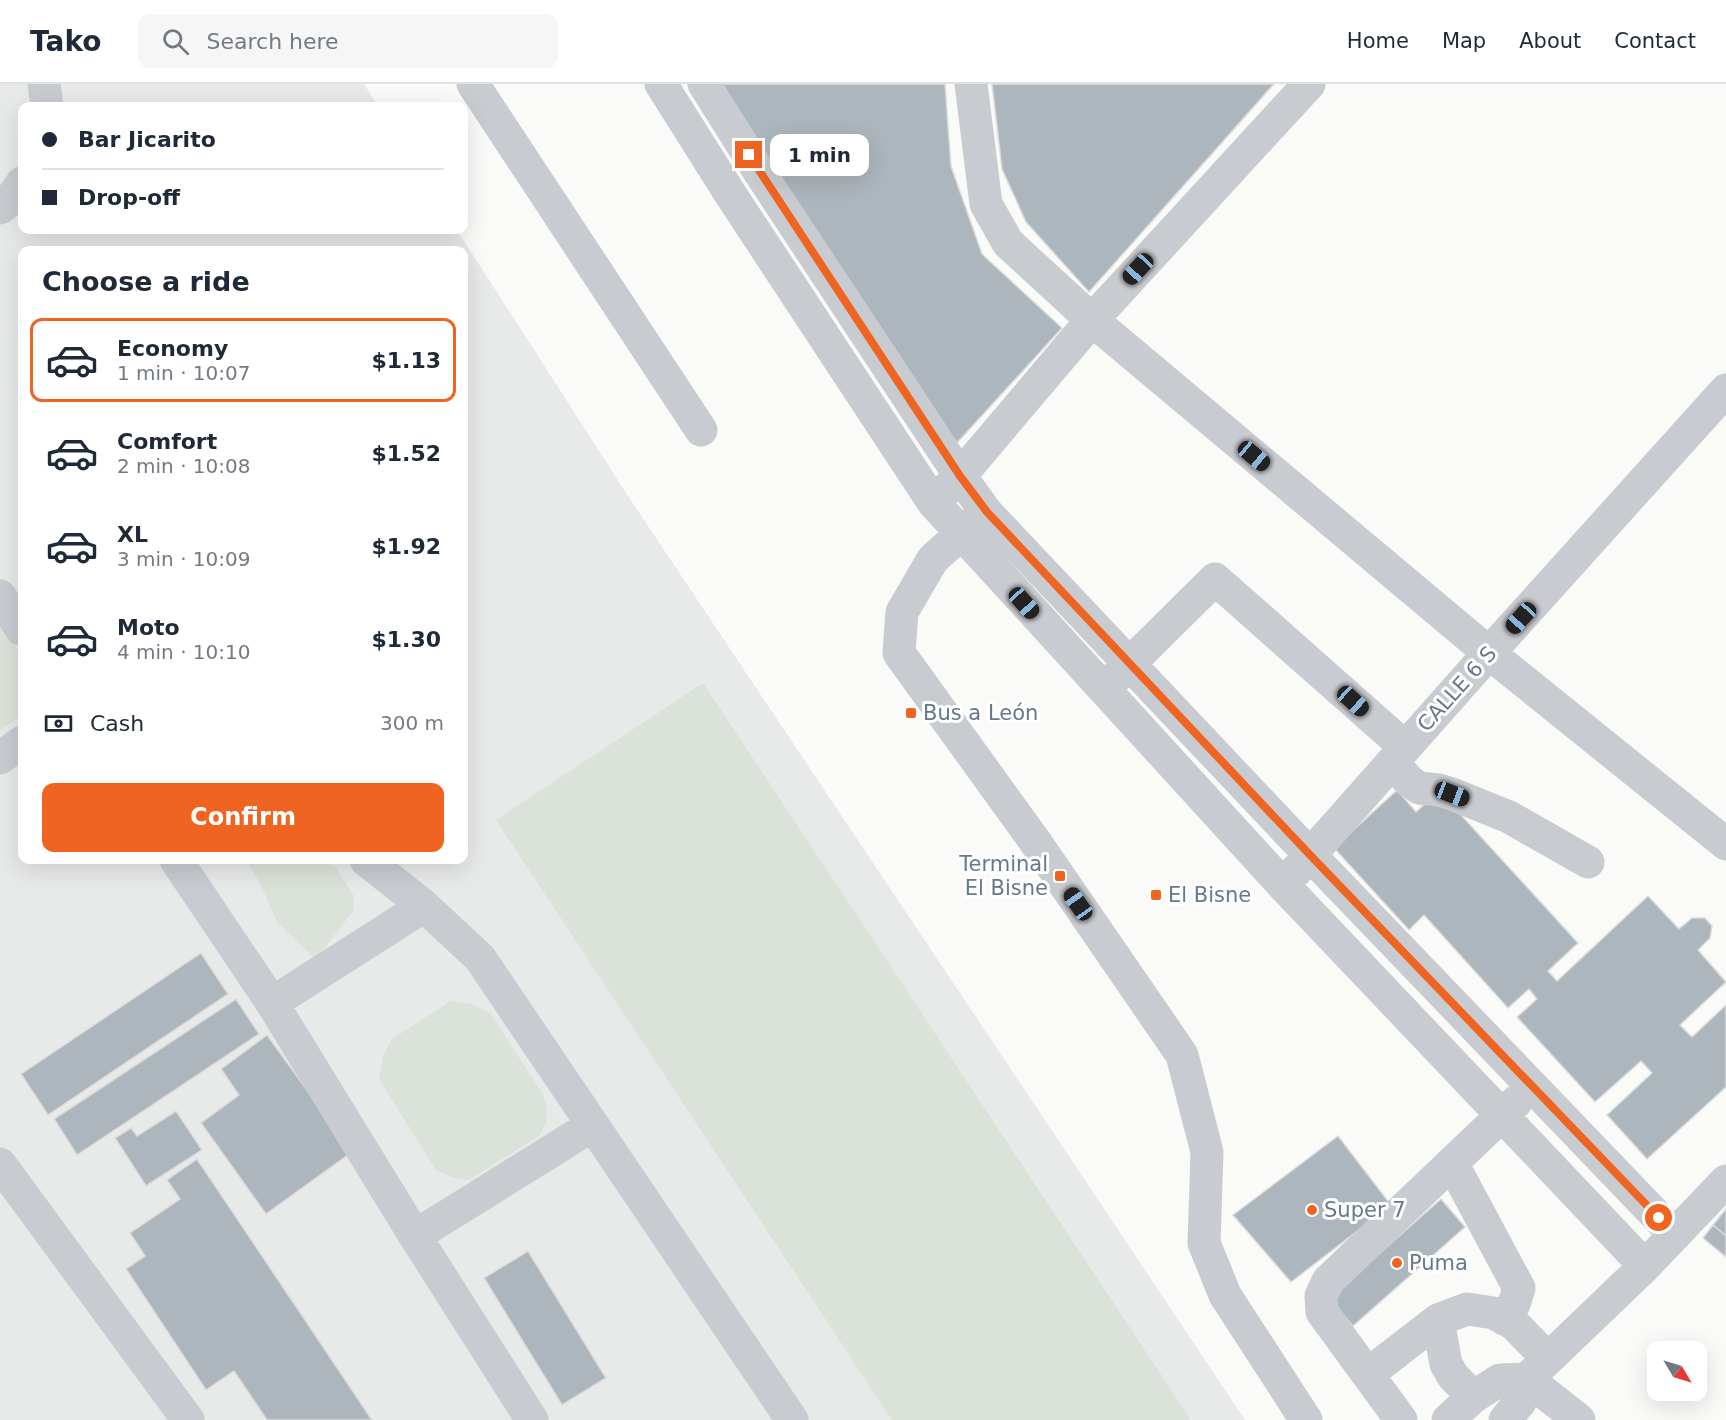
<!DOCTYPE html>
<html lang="en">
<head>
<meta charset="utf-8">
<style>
	body { margin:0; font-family:"DejaVu Sans",sans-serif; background:#f6f6f7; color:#1f2937; height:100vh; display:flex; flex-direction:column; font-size:22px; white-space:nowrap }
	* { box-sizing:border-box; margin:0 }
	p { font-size:20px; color:#747a83 }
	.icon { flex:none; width:33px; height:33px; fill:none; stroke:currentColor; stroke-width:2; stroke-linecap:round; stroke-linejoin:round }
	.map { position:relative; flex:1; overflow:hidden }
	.panel { position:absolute; left:18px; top:162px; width:450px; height:618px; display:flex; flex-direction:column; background:#fff; border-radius:12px; box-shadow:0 6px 24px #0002 }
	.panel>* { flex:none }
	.hud { position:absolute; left:18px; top:18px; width:450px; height:132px; border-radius:12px; box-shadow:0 6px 24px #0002; display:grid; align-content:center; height:132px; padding:0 24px; background:#fff }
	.needle { width:39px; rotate:128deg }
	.controls { position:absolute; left:1647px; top:1257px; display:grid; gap:12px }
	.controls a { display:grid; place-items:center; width:60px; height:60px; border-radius:12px; background:#fff; box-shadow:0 6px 24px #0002; font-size:30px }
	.end { position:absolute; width:27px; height:27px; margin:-14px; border:8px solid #f06422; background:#fff; box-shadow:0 0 0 3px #fff }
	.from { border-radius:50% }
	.bubble { position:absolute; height:42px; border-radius:12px; background:#fff; box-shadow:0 6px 24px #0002; font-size:20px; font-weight:700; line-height:42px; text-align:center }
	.car { position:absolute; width:18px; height:36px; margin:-18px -9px; border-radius:8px; box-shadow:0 0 4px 2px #0007; background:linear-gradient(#222 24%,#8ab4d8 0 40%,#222 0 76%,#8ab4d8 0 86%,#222 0) }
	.hud b { display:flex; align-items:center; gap:21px; height:57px; font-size:22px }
	.hud b+b { border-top:2px solid #e0e1e3 }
	.hud i { width:15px; height:15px; background:#1f2937 }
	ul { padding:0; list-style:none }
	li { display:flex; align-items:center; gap:18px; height:84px; margin:0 12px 9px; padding:0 12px; border:3px solid transparent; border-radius:12px }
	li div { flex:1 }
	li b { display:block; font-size:22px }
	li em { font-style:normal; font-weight:700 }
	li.on { border-color:#f06422 }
	li>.icon { width:54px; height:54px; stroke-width:1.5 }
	h2 { padding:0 24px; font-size:27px; line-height:72px }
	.pay { display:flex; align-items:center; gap:15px; height:66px; padding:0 24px; font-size:22px }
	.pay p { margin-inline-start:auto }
	.primary-button { display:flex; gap:12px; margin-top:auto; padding:12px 24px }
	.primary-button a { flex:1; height:69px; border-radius:12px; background:#f06422; color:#fff; font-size:24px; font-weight:700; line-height:69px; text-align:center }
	header { display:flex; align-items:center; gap:36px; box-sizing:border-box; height:84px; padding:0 30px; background:#fff; border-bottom:2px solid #e0e1e3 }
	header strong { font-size:28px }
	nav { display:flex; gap:33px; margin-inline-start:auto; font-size:21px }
	.search { width:420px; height:54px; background:#f6f6f7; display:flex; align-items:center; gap:15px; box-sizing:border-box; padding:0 21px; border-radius:12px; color:#747a83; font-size:22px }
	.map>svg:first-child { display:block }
	.built { fill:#e8e9e9; fill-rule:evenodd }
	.green { fill:#dbe2d9 }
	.building { fill:#aeb6bd; stroke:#dcdcda; stroke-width:1.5 }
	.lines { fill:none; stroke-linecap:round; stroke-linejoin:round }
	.minor { stroke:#c8cbd0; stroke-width:33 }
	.route { stroke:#f06422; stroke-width:8 }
	.poi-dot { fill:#f06422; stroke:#fff; stroke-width:2 }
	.labels { text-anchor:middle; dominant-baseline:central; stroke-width:6; stroke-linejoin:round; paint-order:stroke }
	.street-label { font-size:21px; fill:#67788b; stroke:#fff }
	.poi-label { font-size:21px; fill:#67788b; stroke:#fff; text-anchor:start }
</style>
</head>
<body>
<header>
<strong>Tako</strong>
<div class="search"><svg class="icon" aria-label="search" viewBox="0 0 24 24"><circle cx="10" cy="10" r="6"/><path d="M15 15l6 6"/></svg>Search here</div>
<nav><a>Home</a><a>Map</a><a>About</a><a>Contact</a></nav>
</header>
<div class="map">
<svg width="1726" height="1336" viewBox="0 0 1726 1336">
	<rect width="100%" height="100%" fill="#fafaf8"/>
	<path class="built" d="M0,0H364L378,22H22V146H457L626,409L1245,1336H0ZM22,166H464V776H22Z"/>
	<path class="green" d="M0,539L22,572V631L0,647Z
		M703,599L1191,1336H892L496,736Z
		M246,776H321L336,784L354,812L353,827L316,875L277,838L261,801Z
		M451,917L472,920L490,929L543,1010L547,1025L546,1038L540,1051L469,1096L454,1094L436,1086L379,995L383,972L392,955Z"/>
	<path class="building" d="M718,0H945L951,82L982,170L1062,244L955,361Z
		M992,0H1274L1089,208L1026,138L1002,85Z
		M1397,706L1416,728L1439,707L1578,859L1548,887L1557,897L1648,812L1679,845L1692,834H1705L1712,842L1710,854L1698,866L1726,898L1680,941L1692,953L1726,921V1003L1647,1075L1607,1031L1652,989L1641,977L1595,1018L1517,933L1537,915L1529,905L1508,924L1424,831L1409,846L1334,764Z
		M201,869L228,910L48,1031L21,990Z
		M236,915L259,950L77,1071L54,1035Z
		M267,951L352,1068L266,1130L201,1039L239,1011L221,985Z
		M176,1027L202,1066L146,1102L115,1054L131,1044L137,1052Z
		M1338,1052L1391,1121L1291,1198L1233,1131Z
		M197,1075L372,1336H267L234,1287L206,1306L126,1185L145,1172L130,1149L180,1115L167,1096Z
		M1441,1115L1465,1143L1353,1242L1329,1214Z
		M1726,1125V1152L1713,1141Z
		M1713,1141L1726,1152V1173L1703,1154Z
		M528,1167L606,1294L562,1321L484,1194Z"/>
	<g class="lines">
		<path class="minor" d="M44,0L47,22
			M473,0L701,346
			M661,0L729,108L933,418L1283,801L1645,1182
			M704,0L760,89L960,392L986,428L1311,772L1675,1151
			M971,0L986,120L1008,159L1092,236L1489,569L1726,760
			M0,124L10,116L22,99
			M944,408L960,392L1092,236L1309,0
			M978,435L933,475L902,528L899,569L1039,763L1182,971L1207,1068L1204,1159L1225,1211L1306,1336
			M0,512L22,546
			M1114,595L1215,495L1405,663
			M0,674L22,658
			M1393,678L1408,696L1419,704L1439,706L1452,710L1509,733L1588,778
			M176,776L272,919L415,1152L532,1336
			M366,776L424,822L480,874L792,1336
			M1295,788L1489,569L1726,306
			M272,919L424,822
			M1452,1079L1519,1204L1514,1220L1504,1235
			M0,1080L188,1336
			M415,1152L593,1041
			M1438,1236L1446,1280L1453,1292L1473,1313
			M1368,1290L1438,1236L1467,1225L1494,1229L1514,1240L1548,1275
			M1401,1336L1322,1228L1321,1212L1328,1197L1516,1018
			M1448,1336L1473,1313L1500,1296L1527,1295L1579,1336
			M1505,1336L1520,1318L1527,1295L1645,1182L1726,1097"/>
	</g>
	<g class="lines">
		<path class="route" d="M749,71L960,392L987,428L1311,772L1659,1134"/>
	</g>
	<g class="poi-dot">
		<rect x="905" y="623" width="12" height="12" rx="3"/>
		<rect x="1054" y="786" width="12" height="12" rx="3"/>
		<rect x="1150" y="805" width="12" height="12" rx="3"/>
		<circle cx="1312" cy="1126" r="6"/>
		<circle cx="1397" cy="1179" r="6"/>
	</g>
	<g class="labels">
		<g class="street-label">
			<text transform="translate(1457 605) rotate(-48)">CALLE 6 S</text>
		</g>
		<g class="poi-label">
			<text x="923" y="629">Bus a León</text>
			<text x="1048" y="780" text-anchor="end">Terminal<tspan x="1048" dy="24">El Bisne</tspan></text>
			<text x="1168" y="811">El Bisne</text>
			<text x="1324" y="1126">Super 7</text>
			<text x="1409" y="1179">Puma</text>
		</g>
	</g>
</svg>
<div class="controls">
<a><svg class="needle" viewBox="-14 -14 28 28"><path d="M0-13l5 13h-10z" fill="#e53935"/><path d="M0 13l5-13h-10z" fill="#747a83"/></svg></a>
</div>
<i class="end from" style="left:1659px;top:1134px"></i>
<i class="end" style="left:749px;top:71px"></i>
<div class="bubble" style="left:770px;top:50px;width:99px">1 min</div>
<i class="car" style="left:1138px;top:185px;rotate:223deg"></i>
<i class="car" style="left:1254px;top:372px;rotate:130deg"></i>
<i class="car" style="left:1024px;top:519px;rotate:138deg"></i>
<i class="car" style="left:1521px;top:534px;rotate:222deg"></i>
<i class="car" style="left:1353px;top:617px;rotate:132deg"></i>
<i class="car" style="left:1452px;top:710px;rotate:111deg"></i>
<i class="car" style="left:1078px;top:820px;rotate:325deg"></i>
<div class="hud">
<b><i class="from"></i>Bar Jicarito</b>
<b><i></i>Drop-off</b>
</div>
<section class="panel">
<h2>Choose a ride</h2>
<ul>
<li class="on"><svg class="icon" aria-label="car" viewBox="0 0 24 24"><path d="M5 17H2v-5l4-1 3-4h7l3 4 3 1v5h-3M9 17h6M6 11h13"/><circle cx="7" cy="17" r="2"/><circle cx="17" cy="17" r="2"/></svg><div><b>Economy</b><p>1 min · 10:07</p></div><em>$1.13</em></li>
<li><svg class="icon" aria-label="car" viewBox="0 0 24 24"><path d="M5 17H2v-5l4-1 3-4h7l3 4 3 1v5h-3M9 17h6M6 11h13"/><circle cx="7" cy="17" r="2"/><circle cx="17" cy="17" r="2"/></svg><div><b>Comfort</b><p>2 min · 10:08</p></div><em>$1.52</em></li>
<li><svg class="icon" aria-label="car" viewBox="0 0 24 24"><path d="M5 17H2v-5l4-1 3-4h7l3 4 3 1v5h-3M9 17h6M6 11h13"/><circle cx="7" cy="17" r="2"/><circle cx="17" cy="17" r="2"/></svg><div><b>XL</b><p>3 min · 10:09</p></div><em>$1.92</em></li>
<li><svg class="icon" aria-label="car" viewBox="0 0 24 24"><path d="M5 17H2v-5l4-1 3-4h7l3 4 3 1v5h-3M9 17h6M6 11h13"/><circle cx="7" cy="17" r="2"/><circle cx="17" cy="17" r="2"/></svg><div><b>Moto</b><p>4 min · 10:10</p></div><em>$1.30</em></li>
</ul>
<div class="pay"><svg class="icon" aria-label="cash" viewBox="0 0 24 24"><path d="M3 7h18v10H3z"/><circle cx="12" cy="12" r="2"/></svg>Cash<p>300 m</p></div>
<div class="primary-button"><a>Confirm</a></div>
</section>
</div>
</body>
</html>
